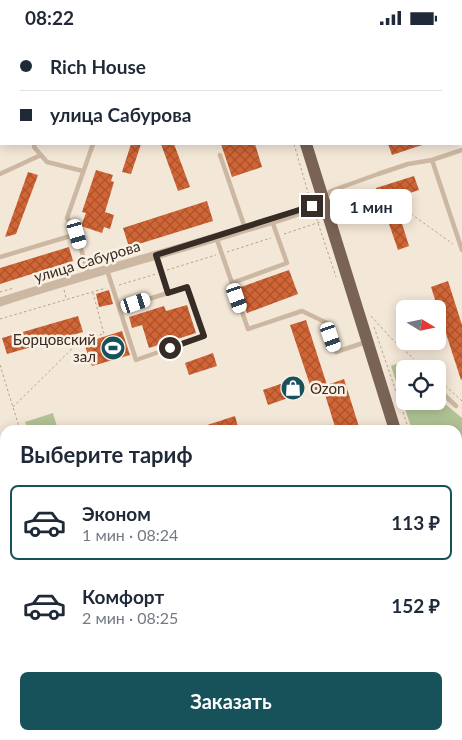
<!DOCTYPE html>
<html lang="ru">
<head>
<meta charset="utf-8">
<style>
	body { margin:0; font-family:Lato,sans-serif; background:#f2f2f3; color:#1f2937; height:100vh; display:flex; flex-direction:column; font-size:19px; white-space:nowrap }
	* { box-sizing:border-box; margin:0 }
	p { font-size:16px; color:#747a83 }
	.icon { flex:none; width:28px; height:28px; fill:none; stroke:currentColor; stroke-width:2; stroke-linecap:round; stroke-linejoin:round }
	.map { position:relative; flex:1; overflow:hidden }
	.sheet { position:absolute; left:0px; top:390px; width:462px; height:315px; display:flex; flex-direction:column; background:#fff; border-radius:15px 15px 0 0; box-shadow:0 2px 12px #0003 }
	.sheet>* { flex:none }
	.top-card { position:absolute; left:0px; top:0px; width:462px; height:110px; box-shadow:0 2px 12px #0003; display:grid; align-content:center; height:110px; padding:0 20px; background:#fff }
	.needle { width:32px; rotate:100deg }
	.buttons { position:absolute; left:396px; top:265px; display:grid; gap:10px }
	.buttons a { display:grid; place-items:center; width:50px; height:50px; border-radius:8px; background:#fff; box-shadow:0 2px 12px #0003; font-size:25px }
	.end { position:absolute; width:22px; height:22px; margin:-11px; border:6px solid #362b25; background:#fff; box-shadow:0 0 0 2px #fff }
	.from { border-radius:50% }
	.bubble { position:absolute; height:35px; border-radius:8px; background:#fff; box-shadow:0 2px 12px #0003; font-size:16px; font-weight:700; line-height:35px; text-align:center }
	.car { position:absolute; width:15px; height:30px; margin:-15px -8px; border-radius:6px; box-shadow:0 0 4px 1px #0007; background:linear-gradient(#fff 24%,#345 0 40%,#fff 0 76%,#345 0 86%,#fff 0) }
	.top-card b { display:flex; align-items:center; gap:18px; height:48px; font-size:19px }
	.top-card b+b { border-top:1px solid #e0e1e3 }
	.top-card i { width:12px; height:12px; background:#1f2937 }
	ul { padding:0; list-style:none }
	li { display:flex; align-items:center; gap:15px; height:75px; margin:0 10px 8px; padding:0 10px; border:2px solid transparent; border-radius:8px }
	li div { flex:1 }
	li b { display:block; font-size:19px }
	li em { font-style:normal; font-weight:700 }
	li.active { border-color:#17525b }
	li>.icon { width:45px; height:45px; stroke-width:1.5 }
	h2 { padding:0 20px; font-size:22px; line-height:60px }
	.cta { display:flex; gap:10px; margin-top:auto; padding:10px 20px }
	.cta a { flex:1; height:58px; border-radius:8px; background:#17525b; color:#fff; font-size:20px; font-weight:700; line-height:58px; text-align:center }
	.status { display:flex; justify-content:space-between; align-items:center; height:35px; padding:0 25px; background:#fff; direction:ltr }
	.status svg { height:14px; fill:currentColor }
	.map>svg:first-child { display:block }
	.green { fill:#b1c395 }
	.building { fill:url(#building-cross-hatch) }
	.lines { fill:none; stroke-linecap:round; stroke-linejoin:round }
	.path { stroke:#b8a28c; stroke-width:1; stroke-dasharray:2.5 2.5; stroke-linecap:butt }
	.service { stroke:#ccb8a2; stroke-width:4.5 }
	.minor { stroke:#ccb8a2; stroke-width:9 }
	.primary { stroke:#796354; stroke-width:12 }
	.route { stroke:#362b25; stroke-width:6 }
	.labels { text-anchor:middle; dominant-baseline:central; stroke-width:5; stroke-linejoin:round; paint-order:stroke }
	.street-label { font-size:15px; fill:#362b25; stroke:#fbf1e3 }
	.poi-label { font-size:15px; fill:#362b25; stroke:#fbf1e3; text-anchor:end }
</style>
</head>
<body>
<div class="status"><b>08:22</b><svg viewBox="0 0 49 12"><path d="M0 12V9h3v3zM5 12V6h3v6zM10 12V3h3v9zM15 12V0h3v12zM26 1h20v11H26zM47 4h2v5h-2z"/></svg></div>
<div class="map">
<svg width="462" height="705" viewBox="0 0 462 705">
	<defs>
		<pattern id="building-cross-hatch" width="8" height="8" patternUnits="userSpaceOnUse" patternTransform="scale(1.25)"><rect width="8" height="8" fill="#d16536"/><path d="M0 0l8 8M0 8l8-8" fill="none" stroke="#aa532d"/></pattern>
	</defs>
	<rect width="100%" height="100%" fill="#f3e7d7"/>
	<path class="green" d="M396,329L405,336V366H438V363L462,383V551L458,537V395H412L391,331Z
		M53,378L58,395H28L25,387Z
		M239,700H334L336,705H222Z"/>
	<path class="building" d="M131,109H141L131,139L122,137Z
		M161,109H174L190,152L178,156Z
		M221,109H255L262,132L232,142Z
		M388,109H422V110L392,120Z
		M96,135L113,140L111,146L114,147L105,177L114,180L110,194L104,192L102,198L81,191L86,178L82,177Z
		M28,137L38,140L16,199L5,202Z
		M414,141L419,155L394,163L409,211L398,215L387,183L378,186L373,168L381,166L376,153Z
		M207,166L213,186L129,212L123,193Z
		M69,212L73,226L0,249V233Z
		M289,235L298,259L247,278L238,253Z
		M448,246L462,290V344L461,345L431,252Z
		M109,255L113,269L99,272L96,259Z
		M187,270L196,298L149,313L142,290L132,293L129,282L164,271L166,276Z
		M78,281L83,297L7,319L2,303Z
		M306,285L327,350L344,344L360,395H336L323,353L312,356L290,290Z
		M122,296L130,320L92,331L84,308Z
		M213,318L217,331L189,340L185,328Z
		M289,346L294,361L268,370L263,355Z
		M235,381L239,395H195V394Z"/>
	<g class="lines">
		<path class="path" d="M294,109L309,161
			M407,176L453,209
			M315,179L336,242
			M338,181L373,169
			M284,199L320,187
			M227,217L271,203
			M167,235L216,220
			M119,250L156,239
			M64,255L66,263
			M0,257L14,253
			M371,281L390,302L414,324
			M0,284L106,253
			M374,292L409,395
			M417,326L426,334
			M0,330L20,395
			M438,344L462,366
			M13,372L82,304L104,299L93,258
			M458,507L462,506
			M458,548L462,560
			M0,565L5,567
			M0,615L2,609
			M458,630L462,645
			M38,703L43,705"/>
		<path class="service" d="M129,1L131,0
			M0,32H1
			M0,70L1,71
			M35,109L34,112L47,127L83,136
			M220,120L245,193
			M432,125L462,215
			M0,139L41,120
			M325,162L331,156L378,139L408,129L432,125L462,115
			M216,202L248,294L302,276L327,288L336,317L366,307
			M156,219L168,258
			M0,222L77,199
			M107,235L136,325L204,301L187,252L120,273
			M88,239L77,199L67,183L93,109
			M232,248L287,228L272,186
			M411,329L415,334
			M438,354L456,371
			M0,541L5,543
			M0,693L5,695
			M19,700L32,705
			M115,700L116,705
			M140,705L142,700"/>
		<path class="minor" d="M0,267C77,242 156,221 234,197C261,188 301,180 323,164
			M0,600L5,602"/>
		<path class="primary" d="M272,0V1
			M306,109L395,395
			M458,593L462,608"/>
	</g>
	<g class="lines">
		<path class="route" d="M170,313L204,301L187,252L168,258L156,220L312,171"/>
	</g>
	<defs>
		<symbol id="stadium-disc" viewBox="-11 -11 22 22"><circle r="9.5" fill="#17525b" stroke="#fbf1e3"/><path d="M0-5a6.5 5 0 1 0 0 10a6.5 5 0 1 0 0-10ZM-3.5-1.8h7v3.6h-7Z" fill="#fff"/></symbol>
		<symbol id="shop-disc" viewBox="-11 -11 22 22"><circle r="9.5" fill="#17525b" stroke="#fbf1e3"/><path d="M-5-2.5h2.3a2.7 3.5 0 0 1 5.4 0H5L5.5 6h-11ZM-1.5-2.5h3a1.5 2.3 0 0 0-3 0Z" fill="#fff"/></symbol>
	</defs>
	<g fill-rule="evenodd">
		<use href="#stadium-disc" x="99" y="299" width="28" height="28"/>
		<use href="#shop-disc" x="279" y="339" width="28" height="28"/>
	</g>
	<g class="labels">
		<g class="street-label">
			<text transform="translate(87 226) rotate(-17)">улица Сабурова</text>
		</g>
		<g class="poi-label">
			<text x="96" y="304">Борцовский<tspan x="96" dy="17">зал</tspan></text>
			<text x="310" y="353" text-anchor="start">Ozon</text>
		</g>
	</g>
</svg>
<div class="buttons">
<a><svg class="needle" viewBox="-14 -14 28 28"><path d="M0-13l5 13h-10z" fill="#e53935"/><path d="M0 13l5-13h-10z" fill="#747a83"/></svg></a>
<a><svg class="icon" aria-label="locate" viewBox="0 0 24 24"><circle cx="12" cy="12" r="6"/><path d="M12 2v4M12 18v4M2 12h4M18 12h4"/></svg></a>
</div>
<i class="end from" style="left:170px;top:313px"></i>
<i class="end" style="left:312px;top:171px"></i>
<div class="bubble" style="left:330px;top:154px;width:82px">1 мин</div>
<i class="car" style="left:77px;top:199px;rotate:164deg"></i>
<i class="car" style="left:237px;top:263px;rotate:161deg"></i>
<i class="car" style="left:136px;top:268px;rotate:72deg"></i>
<i class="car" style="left:331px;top:302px;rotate:161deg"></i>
<div class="top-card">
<b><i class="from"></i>Rich House</b>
<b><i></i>улица Сабурова</b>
</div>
<section class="sheet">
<h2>Выберите тариф</h2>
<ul>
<li class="active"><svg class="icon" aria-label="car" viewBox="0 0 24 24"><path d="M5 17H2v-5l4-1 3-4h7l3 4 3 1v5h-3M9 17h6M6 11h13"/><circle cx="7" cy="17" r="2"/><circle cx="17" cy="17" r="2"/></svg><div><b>Эконом</b><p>1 мин · 08:24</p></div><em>113 ₽</em></li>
<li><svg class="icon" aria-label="car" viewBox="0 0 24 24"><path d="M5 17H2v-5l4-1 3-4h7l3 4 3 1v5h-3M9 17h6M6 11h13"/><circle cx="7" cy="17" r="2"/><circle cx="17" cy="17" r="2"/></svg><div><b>Комфорт</b><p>2 мин · 08:25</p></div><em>152 ₽</em></li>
</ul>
<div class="cta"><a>Заказать</a></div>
</section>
</div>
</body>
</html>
